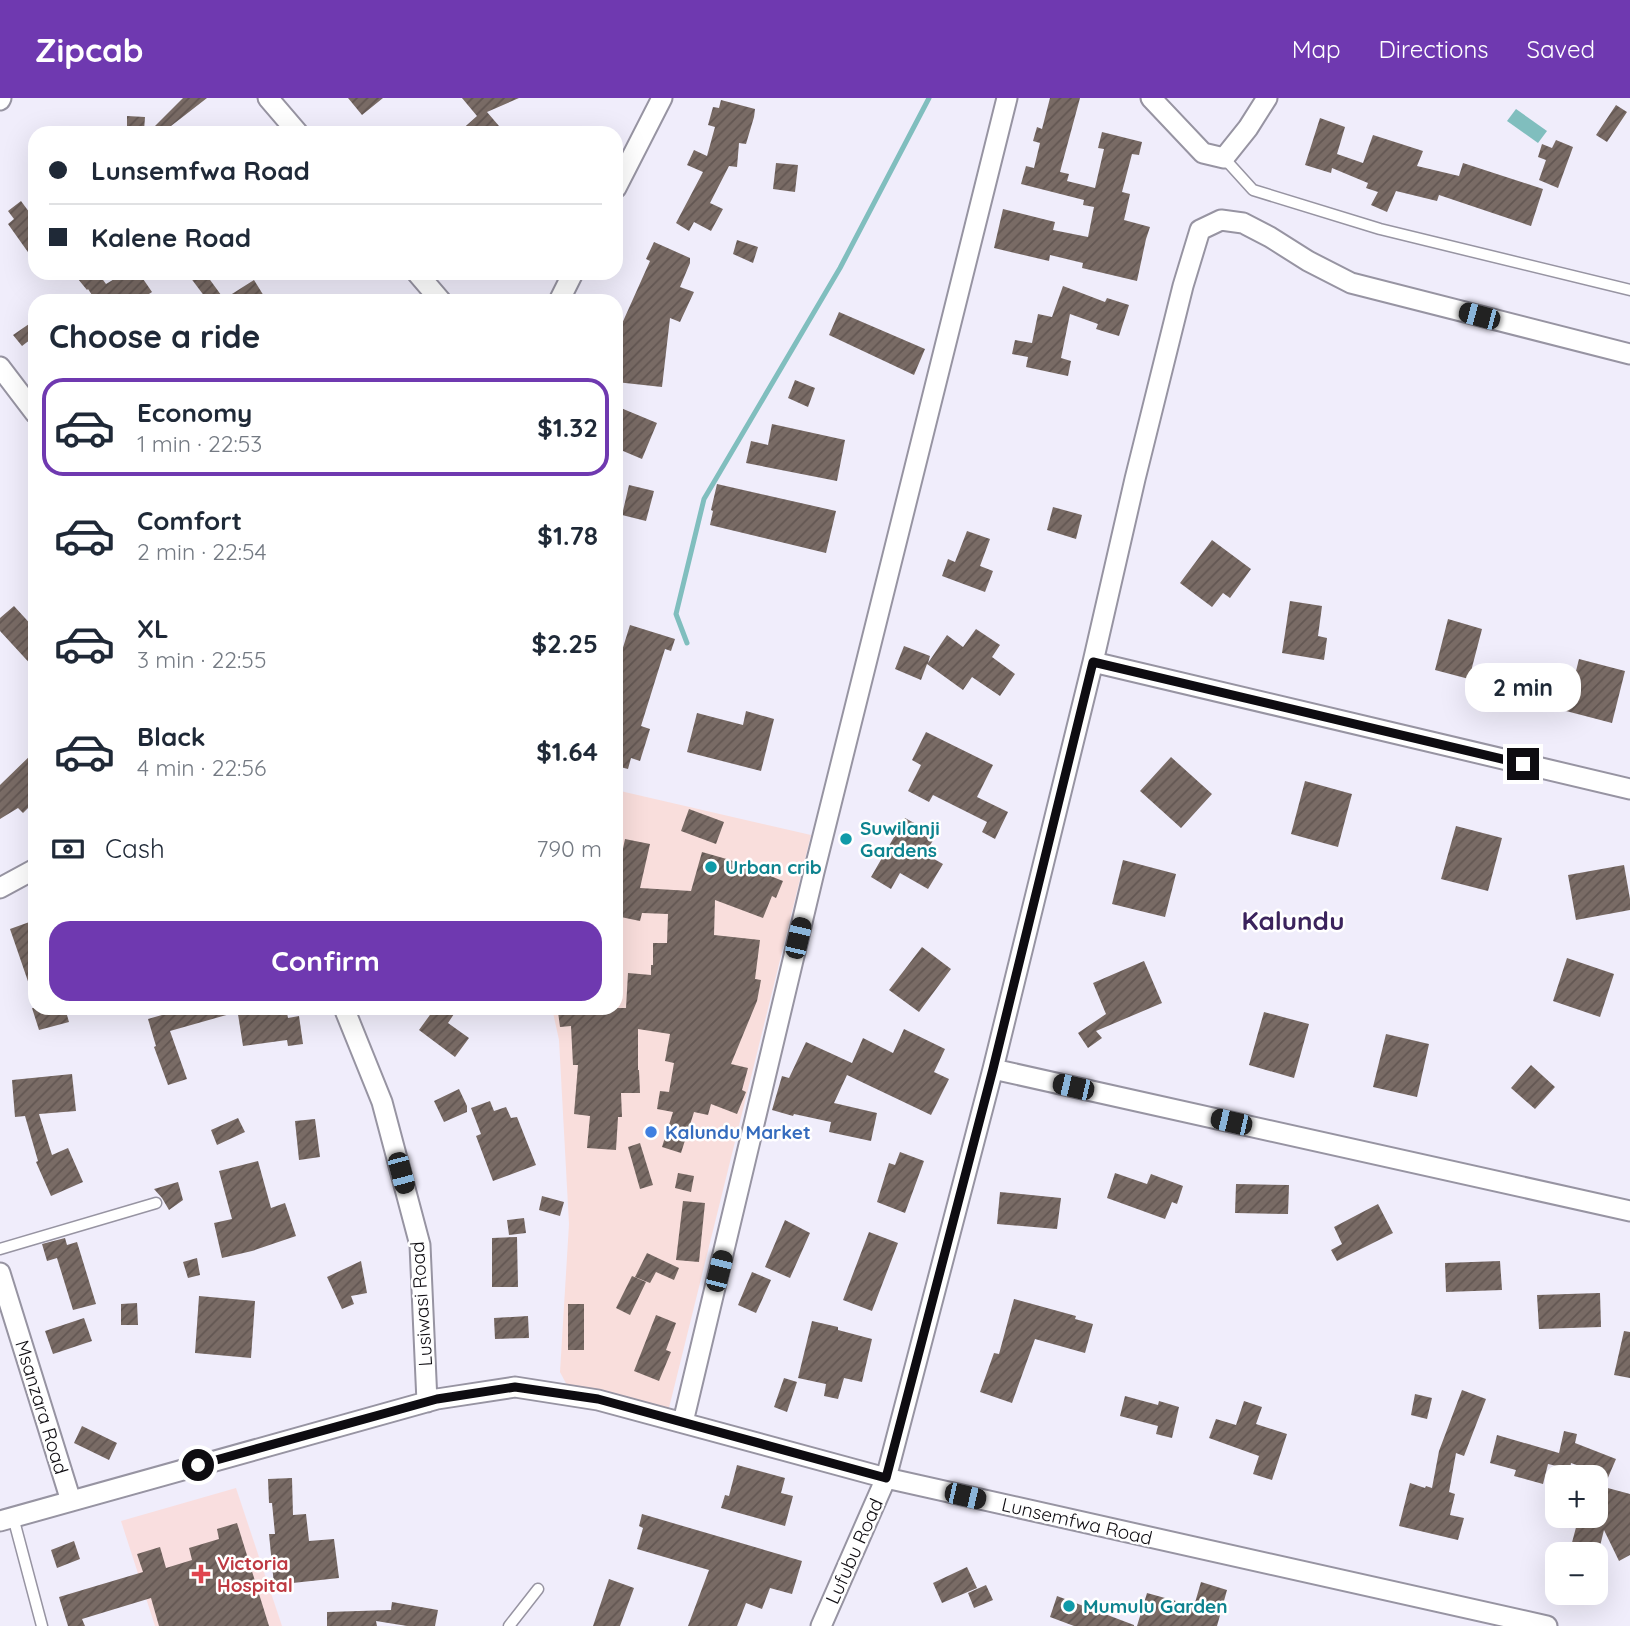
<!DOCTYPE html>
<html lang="en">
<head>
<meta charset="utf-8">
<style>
	body { margin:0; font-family:Quicksand,sans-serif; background:#f6f6f7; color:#1f2937; height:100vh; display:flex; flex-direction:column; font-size:26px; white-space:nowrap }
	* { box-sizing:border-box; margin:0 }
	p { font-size:23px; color:#747a83 }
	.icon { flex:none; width:38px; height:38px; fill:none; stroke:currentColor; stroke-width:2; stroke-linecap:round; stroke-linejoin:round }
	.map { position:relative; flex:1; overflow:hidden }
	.side { position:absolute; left:28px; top:196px; width:595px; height:721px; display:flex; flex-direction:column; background:#fff; border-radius:21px; box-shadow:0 7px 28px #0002 }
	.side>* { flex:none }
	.top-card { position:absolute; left:28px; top:28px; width:595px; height:154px; border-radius:21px; box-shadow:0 7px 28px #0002; display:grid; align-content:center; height:154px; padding:0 21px; background:#fff }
	.buttons { position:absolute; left:1545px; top:1367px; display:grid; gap:14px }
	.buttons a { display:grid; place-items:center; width:63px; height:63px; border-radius:14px; background:#fff; box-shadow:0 7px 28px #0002; font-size:35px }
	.end { position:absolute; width:32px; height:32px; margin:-16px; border:9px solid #0e0c11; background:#fff; box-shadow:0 0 0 4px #fff }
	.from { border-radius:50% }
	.bubble { position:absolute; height:49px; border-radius:21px; background:#fff; box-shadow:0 7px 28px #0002; font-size:23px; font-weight:700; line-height:49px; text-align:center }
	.car { position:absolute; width:21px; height:42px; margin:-21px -10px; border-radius:9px; box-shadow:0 0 5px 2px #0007; background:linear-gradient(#222 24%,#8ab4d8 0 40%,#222 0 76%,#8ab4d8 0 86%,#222 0) }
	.top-card b { display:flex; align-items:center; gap:24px; height:66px; font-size:26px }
	.top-card b+b { border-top:2px solid #e0e1e3 }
	.top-card i { width:18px; height:18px; background:#1f2937 }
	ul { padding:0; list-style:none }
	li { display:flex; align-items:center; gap:21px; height:98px; margin:0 14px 10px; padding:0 7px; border:4px solid transparent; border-radius:21px }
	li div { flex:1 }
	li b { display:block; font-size:26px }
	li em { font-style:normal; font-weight:700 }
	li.active { border-color:#6f39b0 }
	li>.icon { width:63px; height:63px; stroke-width:1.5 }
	h2 { padding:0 21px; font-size:32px; line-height:84px }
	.pay { display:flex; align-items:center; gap:18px; height:77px; padding:0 21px; font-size:26px }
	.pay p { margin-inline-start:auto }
	.button { display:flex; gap:14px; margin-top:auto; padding:14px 21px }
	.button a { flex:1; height:80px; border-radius:21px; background:#6f39b0; color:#fff; font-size:28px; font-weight:700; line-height:80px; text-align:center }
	header { display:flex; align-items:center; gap:42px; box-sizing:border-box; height:98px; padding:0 35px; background:#6f39b0; color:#fff }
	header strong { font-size:33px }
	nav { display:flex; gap:38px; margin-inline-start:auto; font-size:24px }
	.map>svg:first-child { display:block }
	.commercial { fill:#f9dedc }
	.medical { fill:#f9dedf }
	.water { fill:#80bebe }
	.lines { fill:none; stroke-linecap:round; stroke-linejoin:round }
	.stream { stroke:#80bebe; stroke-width:5 }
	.building { fill:url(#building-hatch) }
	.service-casing { stroke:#9794a2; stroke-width:13 }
	.minor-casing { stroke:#9794a2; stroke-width:23 }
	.service { stroke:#fff; stroke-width:10 }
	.minor { stroke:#fff; stroke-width:19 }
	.route { stroke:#0e0c11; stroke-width:9 }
	.culture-dot { fill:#0f9aa8; stroke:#fff; stroke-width:2.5 }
	.shop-dot { fill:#3f7fe0; stroke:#fff; stroke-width:2.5 }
	.health-dot { fill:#e0444e; stroke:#fff; stroke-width:2.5 }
	.labels { text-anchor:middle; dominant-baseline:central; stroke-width:5; stroke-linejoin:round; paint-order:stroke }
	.culture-label { font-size:19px; font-weight:bold; fill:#0d838f; stroke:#fff; text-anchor:start }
	.shop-label { font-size:19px; font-weight:bold; fill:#366cbe; stroke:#fff; text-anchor:start }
	.street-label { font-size:19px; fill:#0e0c11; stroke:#fff }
	.health-label { font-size:19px; font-weight:bold; fill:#be3a42; stroke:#fff; text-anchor:start }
	.district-label { font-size:26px; font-weight:bold; fill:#3b235c; stroke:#fff }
</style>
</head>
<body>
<header>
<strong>Zipcab</strong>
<nav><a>Map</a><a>Directions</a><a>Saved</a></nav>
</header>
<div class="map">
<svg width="1630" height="1528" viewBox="0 0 1630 1528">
	<defs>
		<pattern id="building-hatch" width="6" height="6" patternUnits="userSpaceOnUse" patternTransform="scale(1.75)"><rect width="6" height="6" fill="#796b65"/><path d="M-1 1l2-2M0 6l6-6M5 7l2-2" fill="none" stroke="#625652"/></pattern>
	</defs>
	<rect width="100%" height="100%" fill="#f0edfb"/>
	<path class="commercial" d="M616,692L811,737L668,1314L570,1293L560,1274L569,1126L559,942L552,910H616Z"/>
	<path class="medical" d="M236,1390L282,1528H155L121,1423Z"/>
	<path class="water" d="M1516,11L1547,33L1538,45L1507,23Z"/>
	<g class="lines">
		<path class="stream" d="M687,545L676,516L704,401L840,170L929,0"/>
	</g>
	<path class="building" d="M183,0H207L162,35H154L151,32Z
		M348,0H383L362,17Z
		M462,0H519L487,14L505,35H458L477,18Z
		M1050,0H1080L1060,74L1069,76L1067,83L1095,90L1104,51L1098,50L1102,34L1142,44L1139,57L1132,56L1122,94L1130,96L1124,122L1150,129L1146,141L1137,183L1082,170L1083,165L1050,157L1049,163L994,150L1003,111L1055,124L1053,132L1088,139L1094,109L1083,107L1084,102L1021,86L1026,68L1034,70L1040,45L1033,43L1037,29L1042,31Z
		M721,2L755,11L754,19L746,46L739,45L737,69L729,68L710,105L723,111L711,133L694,124L689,133L676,125L703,74L687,67L694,52L707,58L715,29L708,27L713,9L719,10Z
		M1616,7L1627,14L1607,44L1596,37Z
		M127,18L145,19L144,33H127Z
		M1320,20L1345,29L1337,56L1363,65L1373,37L1423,53L1417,68L1459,78L1463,65L1543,91L1531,128L1439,97L1437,103L1396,93L1387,114L1371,107L1378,94L1366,90L1368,85L1332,70L1331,75L1305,67Z
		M1556,42L1573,49L1558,90L1539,82L1546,62L1538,59L1542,46L1552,50Z
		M776,65L798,67L795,94L773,91Z
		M21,103L35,122V164L8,126L14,121L8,113Z
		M737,142L758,149L753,165L733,156Z
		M654,144L690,160V165L680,189L694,194L680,224L670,220L662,289L616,284V239L650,163L646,161Z
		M85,175H98L106,186L121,177L123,181L133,175H139L152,194L138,203H96L88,191L87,192L78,181Z
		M187,175H205L224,201L254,182L267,203H208Z
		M1063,188L1105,204L1107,200L1129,207L1119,238L1096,231L1098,226L1070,216L1061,260L1071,263L1068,278L1026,269L1028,259L1012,256L1015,242L1032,245L1038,216L1052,219Z
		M839,214L925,251L914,277L829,237Z
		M29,226L35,233V238L22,248L13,237Z
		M795,282L815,290L808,309L788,300Z
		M616,308L657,325L642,361L616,350Z
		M772,326L845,342L837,383L746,365L751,343L768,347Z
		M717,386L836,413L826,455L710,427L713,413L711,412Z
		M629,387L654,393L646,423L622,417Z
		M1053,409L1082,417L1076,441L1047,432Z
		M967,433L990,441L980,468L993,473L985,494L942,478L948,461L955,464Z
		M1212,442L1251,471L1230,500L1223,495L1212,509L1180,485Z
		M1290,503L1322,508L1318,538L1327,540L1324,562L1282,555Z
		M14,508L35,531V571L0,533V520Z
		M1448,521L1482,531L1469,581L1435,572Z
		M630,527L675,541L671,553L665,551L641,628L650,631L640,663L631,660L628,671L616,668V572Z
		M976,531L1000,547L992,559L1015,576L1000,598L972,579L963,592L927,566L921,582L895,571L904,548L930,558L928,565L947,537L963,549Z
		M1579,561L1625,573L1612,625L1566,613Z
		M746,613L774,621L761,673L687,654L697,615L743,627Z
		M926,634L993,667L977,699L1008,714L995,741L982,734L987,724L933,697L929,704L908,693L921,667L912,662Z
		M35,653V703L23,715L18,710L0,721V687Z
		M1171,659L1212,696L1181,730L1140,693Z
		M1305,683L1352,696L1338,749L1291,736Z
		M689,711L724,724L716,746L681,733Z
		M905,720L936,737L925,756L943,766L928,791L900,775L891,791L871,779Z
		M1456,728L1502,740L1488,793L1441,781Z
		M625,741L650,746L640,790L691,793L702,754L730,762L783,783L776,800L772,798L763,820L715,802L714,837L760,842L755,881L761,882L757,903L731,966L748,970L742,992L746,994L737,1016L711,1006L708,1017L694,1014L681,1055L662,1049L673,1014L657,1011L660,993L669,994L674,965L665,963L670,936L638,931V972H639L640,995H621L622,1019H618L616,1052L587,1050L590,1018L574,1016L578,967H573L571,928L560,929L558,914L575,912V910H626L628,875L651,877V867H653V845H667L668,816L642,815L640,823L616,818V784Z
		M1123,762L1176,776L1165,819L1112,806Z
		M1624,767L1630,801V812L1576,822L1568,777Z
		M35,822V897L33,898L10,831Z
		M922,849L951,871L919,914L889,892Z
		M1567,860L1614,876L1600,919L1553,903Z
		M1144,863L1162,905L1096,933L1102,940L1088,950L1078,935L1106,916L1093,885Z
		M32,910H65L69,924L39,932Z
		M186,910H237V914L170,933L187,981L168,987L154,949L156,948L148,921Z
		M237,910H286L288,920L299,918L303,946L288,948L287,942L243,948Z
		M435,910H458L448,925L469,940L455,959L419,932Z
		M1264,914L1309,926L1294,980L1249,967Z
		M904,931L945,951L934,974L949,981L931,1017L847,977L834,1005L877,1015L871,1043L829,1034L831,1024L794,1016L793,1018L772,1012L782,978L789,980L806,944L852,965L863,940L893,955Z
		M1386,936L1429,946L1417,999L1373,989Z
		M1531,967L1555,989L1535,1011L1511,990Z
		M72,976L76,1013L39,1016L52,1057L68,1050L83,1084L51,1098L36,1064L38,1063L25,1018L15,1019L12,982Z
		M459,991L467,1008V1014L444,1024L434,1003Z
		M490,1003L494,1013L506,1009L511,1020L517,1019L536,1067L493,1083L476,1038L481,1036L471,1010Z
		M238,1020L245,1034L217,1047L211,1032Z
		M315,1021L320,1059L299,1062L295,1023Z
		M640,1045L653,1087L640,1091L628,1049Z
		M900,1054L924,1063L905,1115L877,1104L889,1065L895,1067Z
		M258,1063L271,1110L285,1105L296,1138L252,1153L222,1160L214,1125L232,1121L219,1073Z
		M678,1075L694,1078L691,1094L675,1090Z
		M1115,1075L1147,1086L1151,1076L1183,1088L1177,1106L1172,1104L1165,1121L1107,1100Z
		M178,1084L183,1102L169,1112L162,1100L154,1091Z
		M1236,1086L1289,1087L1288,1116L1235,1115Z
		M1000,1094L1061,1100L1057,1131L997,1126Z
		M542,1098L564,1104L560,1118L539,1112Z
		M683,1103L705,1105L699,1164L676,1162Z
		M1378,1106L1393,1135L1337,1163L1331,1152L1342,1146L1334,1129Z
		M524,1120L526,1135L509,1137L507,1122Z
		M785,1122L810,1135L790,1180L765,1169Z
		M869,1134L898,1145L872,1213L843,1202Z
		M517,1139L518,1189H492V1140Z
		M65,1140L67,1147L77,1144L96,1206L73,1212L57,1160L47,1163L42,1146Z
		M647,1155L679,1170L674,1182L656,1174L650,1185L635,1179Z
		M197,1160L200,1177L188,1180L183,1164Z
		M361,1163L367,1195L351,1198L354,1206L342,1211L327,1179Z
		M1500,1163L1502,1192L1446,1194L1445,1165Z
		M752,1174L771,1182L756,1215L738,1207Z
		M632,1178L646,1184L630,1217L616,1210Z
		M1600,1195L1601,1229L1539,1231L1537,1197Z
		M199,1198L255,1203L251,1260L195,1255Z
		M1014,1201L1076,1218L1075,1221L1093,1226L1085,1255L1035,1241L1012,1305L980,1294L994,1255L999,1256Z
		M137,1205L138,1227H121V1206Z
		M568,1206H584V1252H568Z
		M656,1217L676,1225L666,1252L671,1254L659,1283L634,1273Z
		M528,1218L529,1240L495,1241L494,1220Z
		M84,1220L92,1243L53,1256L45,1233Z
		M812,1223L838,1229V1232L872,1241L862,1284L844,1280L838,1301L824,1298L826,1286L798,1280Z
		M1624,1233L1630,1234V1280L1614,1277Z
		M784,1280L797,1284L787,1314L774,1309Z
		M1462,1292L1486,1301L1464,1358L1456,1355L1449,1394L1455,1396L1450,1417L1464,1420L1458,1442L1399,1428L1410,1385L1425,1390L1426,1388L1432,1390L1439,1353Z
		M1415,1296L1432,1300L1427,1321L1411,1317Z
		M1125,1298L1158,1307L1159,1303L1179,1309L1172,1340L1156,1336L1158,1328L1120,1318Z
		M1244,1303L1262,1309L1256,1326L1287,1336L1272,1382L1253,1376L1259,1358L1209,1340L1216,1321L1236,1327Z
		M82,1328L117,1345L109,1362L74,1345Z
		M1564,1333L1577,1336L1575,1345L1616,1361L1604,1389L1630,1396V1457L1619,1463L1604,1432L1598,1456H1569L1579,1418H1597L1596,1374L1571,1365L1570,1371L1548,1366L1543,1386L1514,1378L1516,1372L1490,1365L1497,1337L1559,1355Z
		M737,1367L785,1380L781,1395L793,1398L785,1428L721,1410L725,1397L729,1398Z
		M292,1380L293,1417L306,1416L309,1443L334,1441L339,1480L274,1487L269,1436H275L272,1405H269L268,1381Z
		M642,1416L802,1463L792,1496L770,1490L762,1511L746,1505L737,1528H688L709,1472L637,1451L643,1430L639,1428Z
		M237,1425L269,1528H159L151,1500L82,1521L85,1528H68L59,1499L143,1474L137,1456L160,1449L166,1470L192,1462L189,1450L219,1441L217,1431Z
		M74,1443L80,1461L57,1470L51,1452Z
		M967,1469L977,1490L942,1505L933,1485Z
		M609,1481L634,1490L620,1528H593Z
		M1201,1484L1227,1492L1217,1528H1137L1147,1495L1194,1508Z
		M986,1487L993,1502L974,1510L968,1495Z
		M1057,1498L1134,1527V1528H1074L1050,1519Z
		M392,1504L438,1512L435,1528H407L376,1523L377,1528H327V1514L391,1512Z"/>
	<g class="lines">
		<defs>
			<path id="service" d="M1224,60L1253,92L1380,131L1630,192
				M0,1151L156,1105
				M13,1419L42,1528
				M509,1528L538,1491"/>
			<path id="minor" d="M268,0L298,35
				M1151,0L1203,55L1224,60L1248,30L1267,0
				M0,2L1,0
				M616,90L662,0
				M417,175L441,203
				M559,203L573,175
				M0,269L35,315
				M1093,564L1630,691
				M0,790L35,771
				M344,910L382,1004L420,1147L427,1304
				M993,971L1630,1113
				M0,1175L71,1403
				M683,1324L814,774L1007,0
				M0,1423L437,1301L515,1289L598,1302L886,1380L1547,1528
				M821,1528L886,1380L993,971L1093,564L1135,381L1183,188L1200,132L1221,122L1243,125L1270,139L1308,163L1351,185L1630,256"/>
		</defs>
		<use href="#service" class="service-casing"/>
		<use href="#minor" class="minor-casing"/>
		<use href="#service" class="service"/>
		<use href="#minor" class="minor"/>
	</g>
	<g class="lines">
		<path class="route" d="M198,1367L437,1301L515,1289L598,1301L886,1380L993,971L1093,564L1523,666"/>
	</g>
	<g class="culture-dot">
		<circle cx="846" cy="741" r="7"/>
		<circle cx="711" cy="769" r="7"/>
		<circle cx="1069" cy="1508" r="7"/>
	</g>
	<circle class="shop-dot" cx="651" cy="1034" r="7"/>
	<path class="health-dot" d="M197.5 1465.5h7v7h7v7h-7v7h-7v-7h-7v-7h7z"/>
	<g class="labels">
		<g class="culture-label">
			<text x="860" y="730">Suwilanji<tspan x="860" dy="22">Gardens</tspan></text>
			<text x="725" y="769">Urban crib</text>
			<text x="1083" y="1508">Mumulu Garden</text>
		</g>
		<g class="shop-label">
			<text x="665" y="1034">Kalundu Market</text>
		</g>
		<g class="street-label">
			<text transform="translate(421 1206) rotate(-94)">Lusiwasi Road</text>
			<text transform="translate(42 1309) rotate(73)">Msanzara Road</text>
			<text transform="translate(1077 1423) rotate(13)">Lunsemfwa Road</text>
			<text transform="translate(854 1453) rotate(-66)">Lufubu Road</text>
		</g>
		<g class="health-label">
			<text x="217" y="1465">Victoria<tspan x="217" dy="22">Hospital</tspan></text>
		</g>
		<g class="district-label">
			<text x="1293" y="822">Kalundu</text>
		</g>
	</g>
</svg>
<div class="buttons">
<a>+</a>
<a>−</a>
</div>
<i class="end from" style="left:198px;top:1367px"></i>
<i class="end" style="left:1523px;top:666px"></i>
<div class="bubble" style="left:1465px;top:565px;width:116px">2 min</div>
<i class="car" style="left:1479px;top:218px;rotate:285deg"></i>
<i class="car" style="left:798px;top:840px;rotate:13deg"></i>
<i class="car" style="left:1073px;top:989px;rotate:283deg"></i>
<i class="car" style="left:1231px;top:1024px;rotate:283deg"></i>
<i class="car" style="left:401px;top:1075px;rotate:165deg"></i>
<i class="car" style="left:719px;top:1173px;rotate:14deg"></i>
<i class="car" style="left:965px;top:1398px;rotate:103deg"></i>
<div class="top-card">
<b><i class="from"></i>Lunsemfwa Road</b>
<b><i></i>Kalene Road</b>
</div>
<section class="side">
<h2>Choose a ride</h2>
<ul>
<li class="active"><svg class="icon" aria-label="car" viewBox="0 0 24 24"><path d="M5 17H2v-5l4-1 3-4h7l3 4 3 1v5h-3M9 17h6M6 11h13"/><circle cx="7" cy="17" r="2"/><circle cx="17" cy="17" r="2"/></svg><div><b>Economy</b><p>1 min · 22:53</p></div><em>$1.32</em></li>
<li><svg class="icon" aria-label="car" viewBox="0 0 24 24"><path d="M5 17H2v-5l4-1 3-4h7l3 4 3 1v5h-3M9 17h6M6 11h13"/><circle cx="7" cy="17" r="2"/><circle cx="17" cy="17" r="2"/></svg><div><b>Comfort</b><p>2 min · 22:54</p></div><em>$1.78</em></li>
<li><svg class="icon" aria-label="car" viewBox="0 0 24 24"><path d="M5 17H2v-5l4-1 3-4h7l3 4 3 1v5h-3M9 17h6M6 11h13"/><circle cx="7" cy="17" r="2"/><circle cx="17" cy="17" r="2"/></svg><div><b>XL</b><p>3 min · 22:55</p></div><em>$2.25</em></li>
<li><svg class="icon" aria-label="car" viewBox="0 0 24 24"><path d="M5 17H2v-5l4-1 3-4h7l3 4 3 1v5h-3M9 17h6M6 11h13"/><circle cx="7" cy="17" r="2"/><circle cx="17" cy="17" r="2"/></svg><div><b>Black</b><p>4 min · 22:56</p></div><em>$1.64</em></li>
</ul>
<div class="pay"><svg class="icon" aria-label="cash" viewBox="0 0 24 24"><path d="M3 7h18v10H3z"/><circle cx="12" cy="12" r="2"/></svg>Cash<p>790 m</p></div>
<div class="button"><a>Confirm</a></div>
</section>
</div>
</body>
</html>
